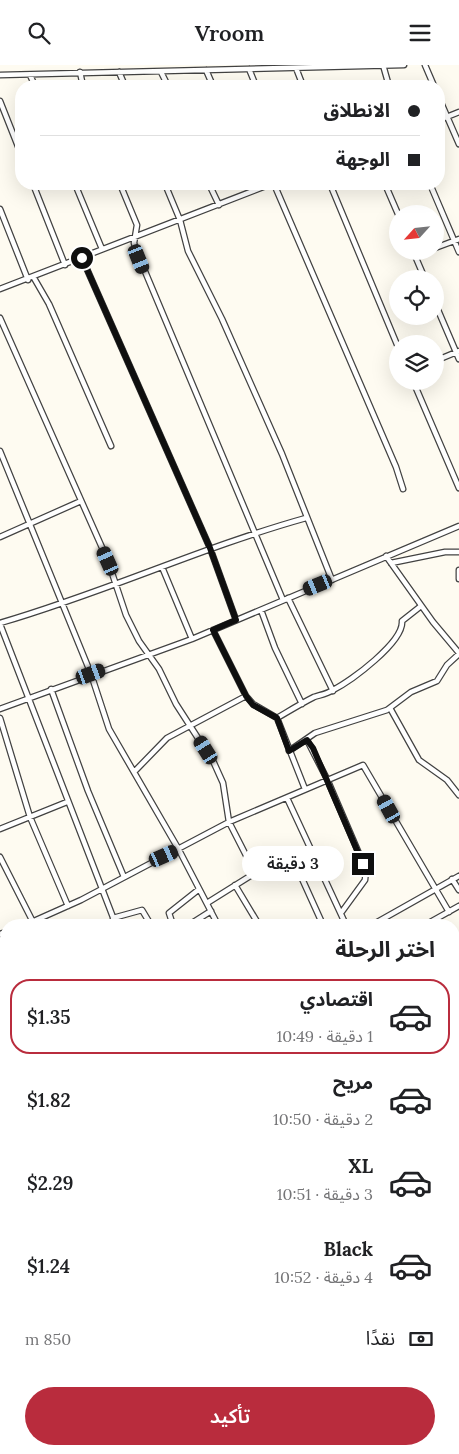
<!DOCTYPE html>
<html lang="ar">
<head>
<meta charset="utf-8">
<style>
	body { margin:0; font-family:Lora,"Noto Sans Arabic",serif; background:#f6f6f6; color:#202124; direction:rtl; height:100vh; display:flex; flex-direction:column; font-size:19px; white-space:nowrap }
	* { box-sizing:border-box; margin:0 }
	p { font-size:16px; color:#757577 }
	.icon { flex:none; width:28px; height:28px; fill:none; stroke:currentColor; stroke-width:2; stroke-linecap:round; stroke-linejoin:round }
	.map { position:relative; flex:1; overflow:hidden; direction:ltr }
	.sheet { position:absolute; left:0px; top:854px; width:460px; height:536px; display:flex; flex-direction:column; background:#fff; border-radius:20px 20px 0 0; box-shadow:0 5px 20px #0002; direction:rtl }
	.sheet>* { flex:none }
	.banner { position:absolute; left:15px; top:15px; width:430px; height:110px; border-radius:20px; box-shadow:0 5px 20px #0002; direction:rtl; display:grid; align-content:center; height:110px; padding:0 25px; background:#fff }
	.needle { width:32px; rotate:243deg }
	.buttons { position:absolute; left:389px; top:140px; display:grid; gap:10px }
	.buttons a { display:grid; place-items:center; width:55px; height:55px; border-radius:50%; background:#fff; box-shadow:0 5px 20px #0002; font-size:25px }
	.end { position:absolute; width:22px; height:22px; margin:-11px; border:6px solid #0f0f0f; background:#fff; box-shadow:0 0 0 2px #fff }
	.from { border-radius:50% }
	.bubble { position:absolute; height:35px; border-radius:18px; background:#fff; box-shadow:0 5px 20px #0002; font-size:16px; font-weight:600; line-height:35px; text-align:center; direction:rtl }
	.car { position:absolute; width:15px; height:30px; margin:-15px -8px; border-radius:6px; box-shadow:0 0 4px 1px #0007; background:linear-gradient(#222 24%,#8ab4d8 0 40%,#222 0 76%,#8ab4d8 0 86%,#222 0) }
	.banner b { display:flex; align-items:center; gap:18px; height:48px; font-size:19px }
	.banner b+b { border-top:1px solid #e0e0e0 }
	.banner i { width:12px; height:12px; background:#202124 }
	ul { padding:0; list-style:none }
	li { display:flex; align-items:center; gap:15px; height:75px; margin:0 10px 8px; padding:0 15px; border:2px solid transparent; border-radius:20px }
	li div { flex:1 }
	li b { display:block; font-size:19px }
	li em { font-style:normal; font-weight:600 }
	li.active { border-color:#b92c3d }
	li>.icon { width:45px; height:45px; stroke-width:1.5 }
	h2 { padding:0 25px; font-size:22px; line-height:60px }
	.pay { display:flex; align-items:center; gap:12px; height:55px; padding:0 25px; font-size:19px }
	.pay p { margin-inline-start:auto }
	.primary-button { display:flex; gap:10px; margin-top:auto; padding:10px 25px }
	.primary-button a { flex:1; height:58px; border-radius:30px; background:#b92c3d; color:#fff; font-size:20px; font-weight:600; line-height:58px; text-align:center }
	header { display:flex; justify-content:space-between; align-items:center; height:65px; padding:0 25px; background:#fff; font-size:22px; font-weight:600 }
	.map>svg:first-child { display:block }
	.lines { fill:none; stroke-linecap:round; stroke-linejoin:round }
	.minor-casing { stroke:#424242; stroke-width:7 }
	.minor { stroke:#fff; stroke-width:4.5 }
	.route { stroke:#0f0f0f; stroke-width:6 }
</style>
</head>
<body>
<header><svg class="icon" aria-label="menu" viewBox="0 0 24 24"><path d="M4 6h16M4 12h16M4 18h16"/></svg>Vroom<svg class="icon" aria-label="search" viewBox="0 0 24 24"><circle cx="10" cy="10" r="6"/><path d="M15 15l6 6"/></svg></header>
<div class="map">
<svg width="459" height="1389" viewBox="0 0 459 1389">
	<rect width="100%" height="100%" fill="#fefbf1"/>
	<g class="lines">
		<defs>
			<path id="minor" d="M383,0L389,21
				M425,0L434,21
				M296,3L303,21
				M249,4L256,21
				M206,5L213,21
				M80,7L83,21
				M119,7L125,21
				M161,7L168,21
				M0,10L404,0
				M30,10L35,21
				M439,33L459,79
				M0,36L21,89
				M439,55L459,47
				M33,119L65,200
				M75,119L102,184
				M120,119L137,160L134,178L136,185L283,535
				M165,119L180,155L188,186L222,254L282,389L332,515
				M209,119L219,140
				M274,119L396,402L403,424
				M330,119L398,282
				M385,119L398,149
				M430,119L459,187
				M0,144L28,215
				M435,183L459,174
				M413,186L425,214
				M415,191L428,186
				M82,193L210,483L236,555
				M34,213L49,239L111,381
				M0,224L271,119
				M435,238L459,294
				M0,253L108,496L126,550L139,576L159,604L176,639L214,698L223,718L229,757L255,808L207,838
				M435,296L459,286
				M413,316L459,423
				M0,386L91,609L109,664L179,785L218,860
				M0,472L81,436
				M386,491L433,557L459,588
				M391,498L445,487H459
				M162,502L192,574
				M459,505V514
				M288,533L333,626
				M261,545L275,583L302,639
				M0,558C104,528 202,482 306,453
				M0,559L116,860
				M213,565L246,631L253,639L277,653L305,724
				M51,624L88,726L124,812
				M390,643L419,695L447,715L459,730
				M0,644L192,574L459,461
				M0,653L30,752L68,841
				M277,653C289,646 302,638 314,632C320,630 327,629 333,625C351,616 404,577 402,556L421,541
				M307,675L327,714L366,805L365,815L341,848
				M289,686L315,668L387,645L411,627L437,616L447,600L459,589
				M134,707L167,673L246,631
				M287,733L346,860
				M0,764L67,737
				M0,792L33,857
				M255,808L287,804L299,807L323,860
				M452,814L459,825
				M235,820L259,860
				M113,853L142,845L151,860
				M25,860L81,835L229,757L363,700L449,847
				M173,860L169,848L198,825
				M189,860L211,846
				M372,860L459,811
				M425,860L459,841
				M0,869L6,867
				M454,907L459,915
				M454,967L459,970
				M0,972L6,970
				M454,1040L459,1049
				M0,1075L6,1070
				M454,1087L459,1084
				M0,1094L6,1102
				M454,1126L459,1133
				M454,1194L459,1201
				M0,1212L6,1210
				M454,1231L459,1227
				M454,1261L459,1268
				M0,1292L6,1290
				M0,1302L6,1315
				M0,1320L6,1317
				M454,1329L459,1336
				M0,1345L6,1341
				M39,1384L42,1389
				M125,1384L128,1389
				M156,1384L159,1389
				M208,1384L211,1389
				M238,1384L242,1389
				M290,1384L294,1389
				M341,1384L345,1389
				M393,1384L397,1389
				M444,1384L448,1389
				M247,1389L253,1384"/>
		</defs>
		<use href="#minor" class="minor-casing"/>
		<use href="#minor" class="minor"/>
	</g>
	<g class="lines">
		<path class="route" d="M82,193L210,483L236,555L213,565L246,631L253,640L277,653L289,686L307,675L313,683L363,799"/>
	</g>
</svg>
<div class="buttons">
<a><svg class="needle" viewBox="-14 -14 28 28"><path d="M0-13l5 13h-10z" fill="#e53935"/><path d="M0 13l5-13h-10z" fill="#757577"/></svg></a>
<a><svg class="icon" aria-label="locate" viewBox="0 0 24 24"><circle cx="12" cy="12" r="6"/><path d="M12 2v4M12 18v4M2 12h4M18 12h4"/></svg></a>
<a><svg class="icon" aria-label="layers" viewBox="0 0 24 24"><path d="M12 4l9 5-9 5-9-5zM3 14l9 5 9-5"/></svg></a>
</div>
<i class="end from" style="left:82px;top:193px"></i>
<i class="end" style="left:363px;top:799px"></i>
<div class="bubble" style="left:242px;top:781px;width:102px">3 دقيقة</div>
<i class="car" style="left:139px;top:194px;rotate:158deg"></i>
<i class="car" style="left:108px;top:496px;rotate:336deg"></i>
<i class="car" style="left:318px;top:520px;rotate:248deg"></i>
<i class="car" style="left:91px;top:609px;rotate:70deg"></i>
<i class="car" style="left:206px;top:685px;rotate:328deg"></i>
<i class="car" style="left:389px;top:744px;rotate:331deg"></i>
<i class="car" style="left:164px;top:791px;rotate:66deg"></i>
<div class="banner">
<b><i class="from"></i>الانطلاق</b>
<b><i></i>الوجهة</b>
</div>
<section class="sheet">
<h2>اختر الرحلة</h2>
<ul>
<li class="active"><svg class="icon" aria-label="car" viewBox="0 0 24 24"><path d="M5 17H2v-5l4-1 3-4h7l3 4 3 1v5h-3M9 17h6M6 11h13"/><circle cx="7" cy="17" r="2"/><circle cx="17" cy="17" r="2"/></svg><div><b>اقتصادي</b><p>1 دقيقة · 10:49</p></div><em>$1.35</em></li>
<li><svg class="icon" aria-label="car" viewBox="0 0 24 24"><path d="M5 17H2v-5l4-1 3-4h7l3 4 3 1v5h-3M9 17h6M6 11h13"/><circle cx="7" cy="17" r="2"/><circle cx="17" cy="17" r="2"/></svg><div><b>مريح</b><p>2 دقيقة · 10:50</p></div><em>$1.82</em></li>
<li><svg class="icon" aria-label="car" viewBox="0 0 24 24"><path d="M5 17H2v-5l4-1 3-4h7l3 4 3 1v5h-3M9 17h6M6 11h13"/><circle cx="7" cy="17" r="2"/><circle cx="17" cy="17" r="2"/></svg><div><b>XL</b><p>3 دقيقة · 10:51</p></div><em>$2.29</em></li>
<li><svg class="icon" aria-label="car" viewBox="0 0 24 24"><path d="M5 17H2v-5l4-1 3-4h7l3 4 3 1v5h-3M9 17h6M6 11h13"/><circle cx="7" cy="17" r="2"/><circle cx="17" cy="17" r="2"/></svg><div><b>Black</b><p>4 دقيقة · 10:52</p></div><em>$1.24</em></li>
</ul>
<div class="pay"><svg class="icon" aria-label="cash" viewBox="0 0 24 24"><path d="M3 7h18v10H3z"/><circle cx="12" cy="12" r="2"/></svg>نقدًا<p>850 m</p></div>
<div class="primary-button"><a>تأكيد</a></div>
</section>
</div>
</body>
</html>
